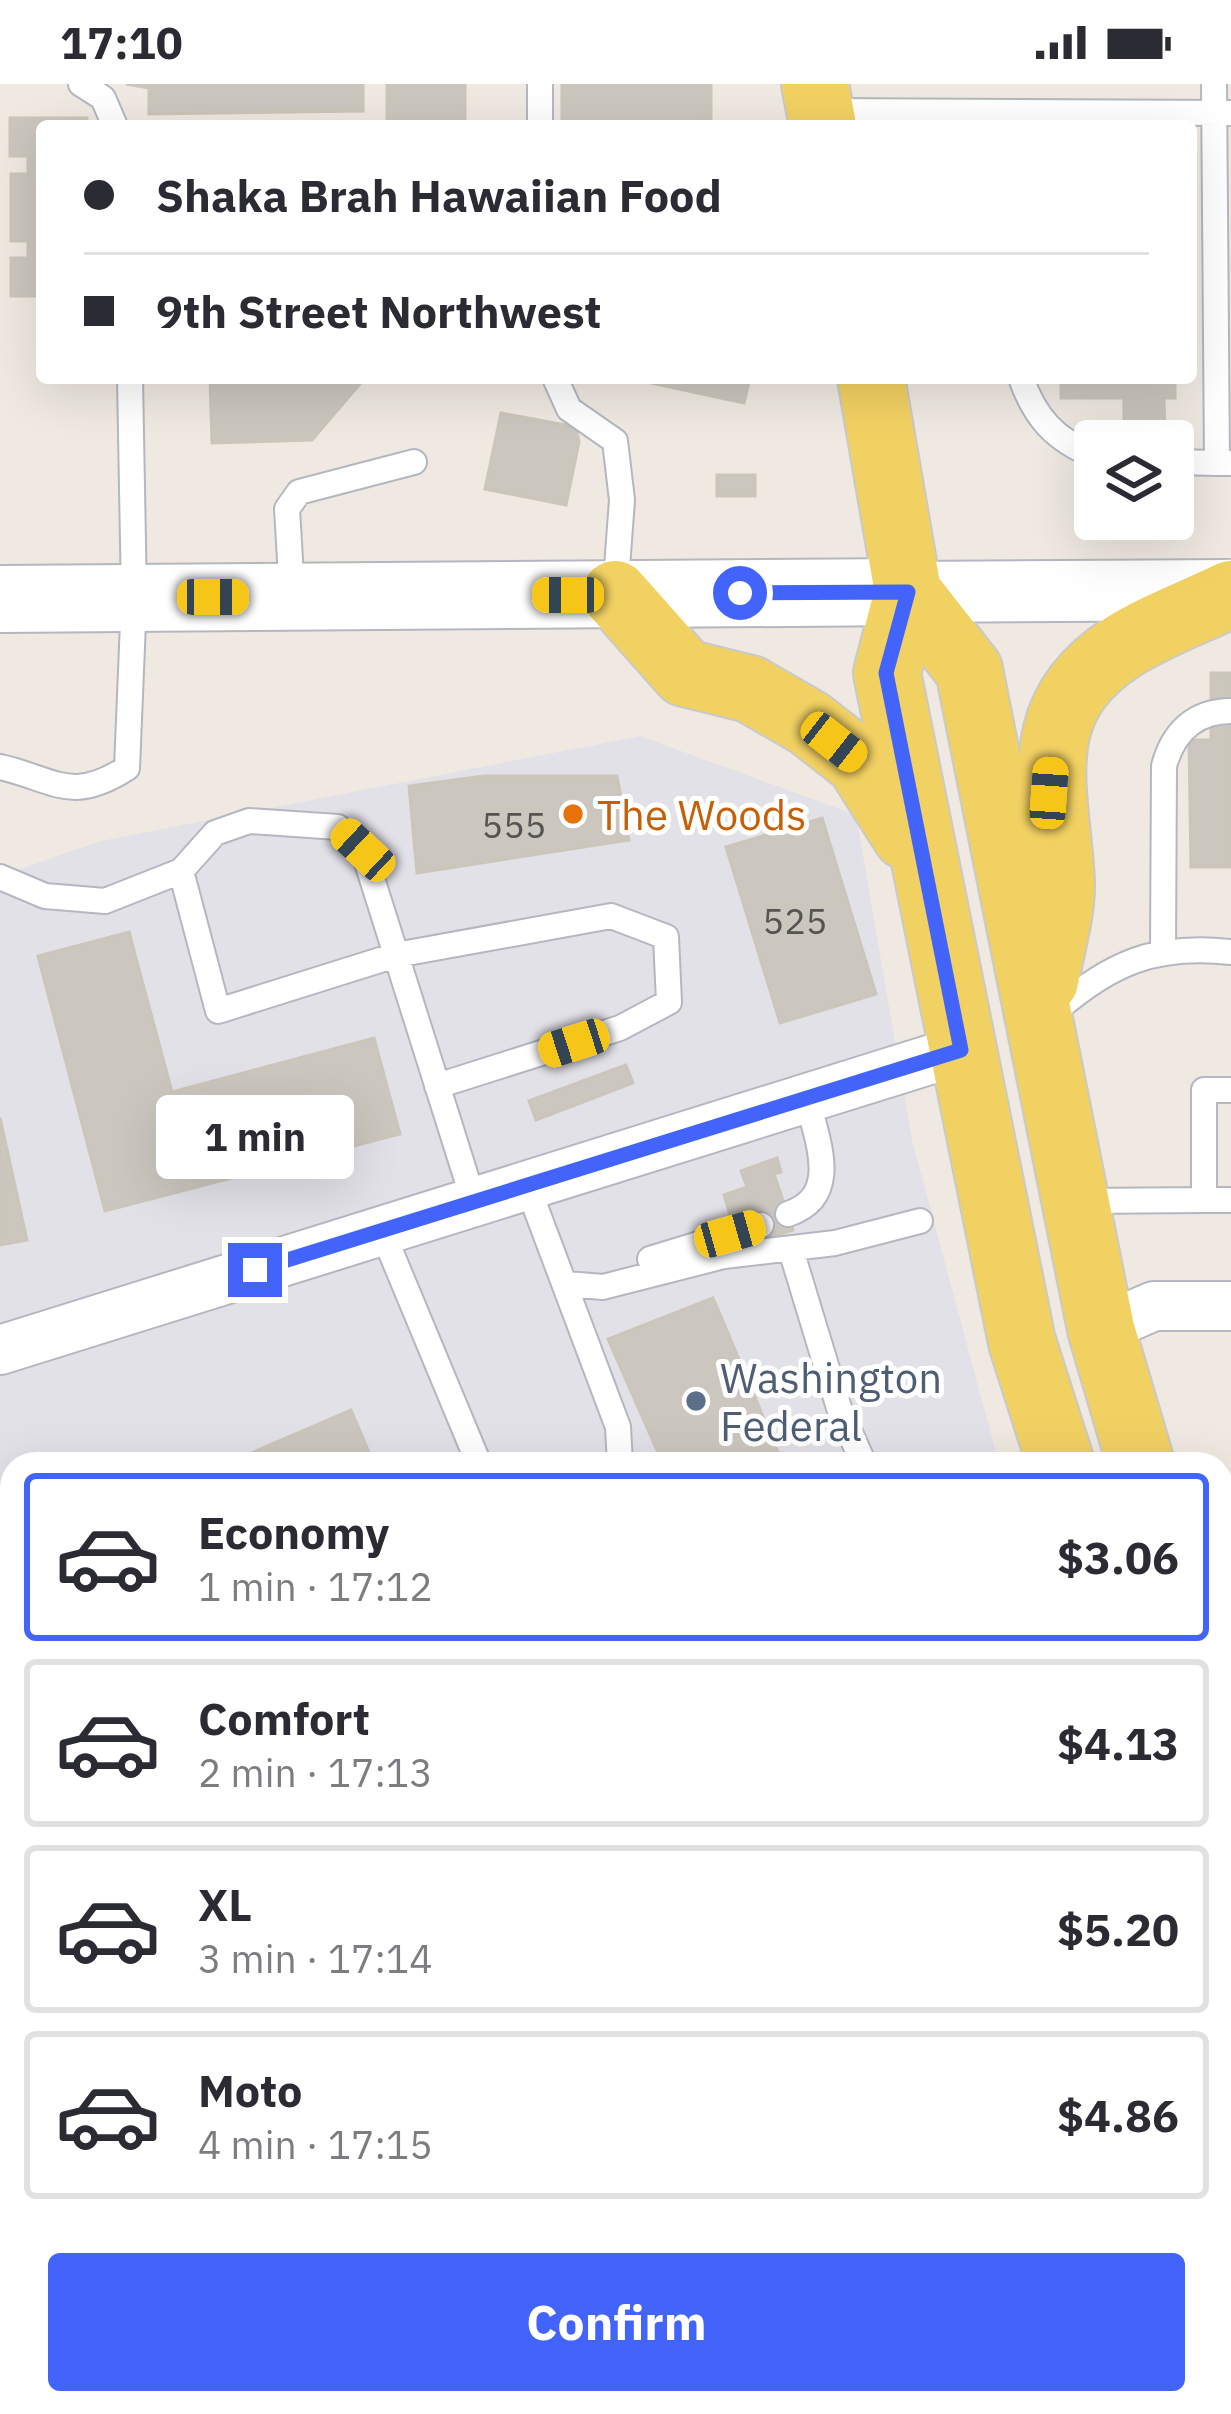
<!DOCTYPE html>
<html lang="en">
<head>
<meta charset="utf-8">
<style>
	body { margin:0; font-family:"IBM Plex Sans",sans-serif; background:#f7f7f7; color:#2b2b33; height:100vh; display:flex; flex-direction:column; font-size:45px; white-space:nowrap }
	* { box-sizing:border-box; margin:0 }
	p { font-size:39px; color:#7c7c81 }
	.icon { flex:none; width:66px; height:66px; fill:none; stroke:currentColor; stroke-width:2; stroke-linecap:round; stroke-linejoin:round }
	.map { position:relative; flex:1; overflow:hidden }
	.side { position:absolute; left:0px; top:1368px; width:1233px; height:963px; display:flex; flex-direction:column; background:#fff; border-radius:36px 36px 0 0; box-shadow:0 12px 48px #0002 }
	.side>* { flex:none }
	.banner { position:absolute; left:36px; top:36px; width:1161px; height:264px; border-radius:12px; box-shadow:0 12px 48px #0002; display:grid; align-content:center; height:264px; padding:0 48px; background:#fff }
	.fabs { position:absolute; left:1074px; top:336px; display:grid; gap:24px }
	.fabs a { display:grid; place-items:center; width:120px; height:120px; border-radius:12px; background:#fff; box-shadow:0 12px 48px #0002; font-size:60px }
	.end { position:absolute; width:54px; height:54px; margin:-27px; border:15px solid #4264fb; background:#fff; box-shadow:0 0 0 6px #fff }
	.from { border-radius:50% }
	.bubble { position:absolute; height:84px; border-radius:12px; background:#fff; box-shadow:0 12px 48px #0002; font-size:39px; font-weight:700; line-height:84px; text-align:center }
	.car { position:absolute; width:36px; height:72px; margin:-36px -18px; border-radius:15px; box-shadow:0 0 9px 3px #0007; background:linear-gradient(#f5c518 24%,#345 0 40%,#f5c518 0 76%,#345 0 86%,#f5c518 0) }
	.banner b { display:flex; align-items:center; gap:42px; height:114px; font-size:45px }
	.banner b+b { border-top:3px solid #e1e1e2 }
	.banner i { width:30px; height:30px; background:#2b2b33 }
	ul { padding:21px 0 0; list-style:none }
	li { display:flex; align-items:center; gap:36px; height:168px; margin:0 24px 18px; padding:0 24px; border:6px solid #e1e1e2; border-radius:12px }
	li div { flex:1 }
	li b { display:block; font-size:45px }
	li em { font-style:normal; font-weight:700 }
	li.current { border-color:#4264fb }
	li>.icon { width:108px; height:108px; stroke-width:1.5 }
	.button { display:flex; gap:24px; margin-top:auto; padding:24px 48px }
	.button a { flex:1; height:138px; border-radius:12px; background:#4264fb; color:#fff; font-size:48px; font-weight:700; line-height:138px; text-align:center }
	.status { display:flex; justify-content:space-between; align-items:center; height:84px; padding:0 60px; background:#fff; direction:ltr }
	.status svg { height:33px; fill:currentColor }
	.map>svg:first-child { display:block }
	.industrial { fill:#e3e1e8 }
	.building { fill:#cbc7bf; stroke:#cbc5ba; stroke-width:3 }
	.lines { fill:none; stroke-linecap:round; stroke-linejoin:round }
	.service-casing { stroke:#b4b7c1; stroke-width:28 }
	.minor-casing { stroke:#b4b7c1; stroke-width:52 }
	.tertiary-casing { stroke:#b4b7c1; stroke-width:64 }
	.secondary-casing { stroke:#b4b7c1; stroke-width:70 }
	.primary-casing { stroke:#c9c9c9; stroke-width:70 }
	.service { stroke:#fff; stroke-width:24 }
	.minor { stroke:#fff; stroke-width:48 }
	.tertiary { stroke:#fff; stroke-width:60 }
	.secondary { stroke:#fff; stroke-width:66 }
	.primary { stroke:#f2d163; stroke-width:66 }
	.route { stroke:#4264fb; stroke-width:15 }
	.food-dot { fill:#e8710a; stroke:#fff; stroke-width:4.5 }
	.service-dot { fill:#5c6f8a; stroke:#fff; stroke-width:4.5 }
	.labels { text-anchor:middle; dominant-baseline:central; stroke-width:10; stroke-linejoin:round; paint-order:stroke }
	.number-label { font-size:36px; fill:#555452 }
	.food-label { font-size:42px; fill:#c56008; stroke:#fff; text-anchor:start }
	.service-label { font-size:42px; fill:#4e5e75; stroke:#fff; text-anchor:start }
</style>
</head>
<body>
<div class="status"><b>17:10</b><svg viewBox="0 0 49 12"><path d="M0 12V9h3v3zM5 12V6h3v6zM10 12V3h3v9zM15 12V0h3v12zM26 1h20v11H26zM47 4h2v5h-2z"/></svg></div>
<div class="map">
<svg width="1231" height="2330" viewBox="0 0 1231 2330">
	<rect width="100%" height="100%" fill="#efe9e1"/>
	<path class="industrial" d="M640,652L856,731L912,1056L999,1380H12V1787L0,1791V792L101,757Z
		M0,2107L12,2133V2319H124L167,2330H0Z"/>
	<path class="building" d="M126,0H363V27L149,30V4Z
		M387,0H465V35L387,36Z
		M562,0H711V35H696V42H562Z
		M10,34H87V42H42V212H11V174H28V157H11V90H28V72H10Z
		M210,294H365L312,356L212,359Z
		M628,294H750L744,319Z
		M1061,294H1175V314H1164L1165,357H1124V314H1061Z
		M501,329L576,343L579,358L566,421L485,405Z
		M717,391H755V412H717Z
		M1211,589H1231V783H1191L1189,656H1211Z
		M484,692H617L629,756L417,789L409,702Z
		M822,734L876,910L780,939L726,763Z
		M129,848L172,1008L374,954L400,1050L105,1127L38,872Z
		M626,981L633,999L536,1036L529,1017Z
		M0,1034L27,1156L0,1161Z
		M777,1074L781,1088L774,1090L793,1146L765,1155L757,1129L732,1137L724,1111L747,1103L741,1087Z
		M713,1214L717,1223L783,1380H663L608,1255Z
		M351,1326L374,1380H226Z
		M12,1452V1658L1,1662L0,1457Z
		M117,2319H135L140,2330H91Z
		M250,2319H530L534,2330H225Z
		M776,2319H822L794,2330H781Z"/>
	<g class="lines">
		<defs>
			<path id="service" d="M81,0L103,14L115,42
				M540,0V42
				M1214,0L1217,379H1231
				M823,27L1231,29
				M555,294L569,325L615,357L622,416L615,510
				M1021,294C1035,334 1055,356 1095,372
				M1173,378L1217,379
				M292,510L287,425L299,408L414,378
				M0,683C56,696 71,720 127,684L134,514L130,294
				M181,787L218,927L396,871L611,832L666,853L669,918L620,944L437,1002
				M0,793L45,812L105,817L181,787L215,749L249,737L338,743L363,766L474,1118
				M1163,868L1164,682C1173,649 1194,627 1231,627
				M1053,929C1110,879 1154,860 1231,868
				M1231,1006H1204V1116H1231
				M527,1101L618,1343L620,1380
				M1080,1117L1204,1116
				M788,1130C842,1112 817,1057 807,1014
				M382,1147L479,1380
				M791,1166L839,1324L864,1380
				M650,1175L761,1141
				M567,1200L603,1203L724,1172L835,1159L920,1137
				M1221,1508H1231
				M0,1732L12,1727
				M1221,1780L1231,1775
				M0,1901L12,1929
				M1223,2124H1231
				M1221,2185L1231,2182
				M972,2319L977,2330
				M1178,2319L1182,2330"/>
			<path id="minor" d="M1101,1245L1154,1222H1231
				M0,1266L961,966
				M0,1862L12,1857
				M1221,2296L1231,2294
				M580,2319L588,2330
				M1092,2330L1120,2319"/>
			<path id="tertiary" d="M908,508L1231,506"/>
			<path id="secondary" d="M0,515L908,508"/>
			<path id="primary" d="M815,0L823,42
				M871,294L908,508L887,589L1022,1258L1061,1380
				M908,508L969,586L1101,1245L1141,1380
				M615,510L685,589L750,605L809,639L859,678L906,752
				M1045,897C1050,866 1062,829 1061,797C1056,703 1025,626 1122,563C1155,542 1196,527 1231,510
				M1221,1592L1231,1616
				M1221,1725L1231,1734"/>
		</defs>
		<use href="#service" class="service-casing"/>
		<use href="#minor" class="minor-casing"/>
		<use href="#tertiary" class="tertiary-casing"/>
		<use href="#secondary" class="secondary-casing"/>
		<use href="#primary" class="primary-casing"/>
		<use href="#service" class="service"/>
		<use href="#minor" class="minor"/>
		<use href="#tertiary" class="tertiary"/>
		<use href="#secondary" class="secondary"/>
		<use href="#primary" class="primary"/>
	</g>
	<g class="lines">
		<path class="route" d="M255,1186L961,966L886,589L908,508L740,509"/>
	</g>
	<circle class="food-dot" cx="573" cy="730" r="12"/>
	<circle class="service-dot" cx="696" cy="1317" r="12"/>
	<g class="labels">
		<g class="number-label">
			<text x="514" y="740">555</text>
			<text x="795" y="836">525</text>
		</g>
		<g class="food-label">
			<text x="597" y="730">The Woods</text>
		</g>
		<g class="service-label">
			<text x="720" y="1293">Washington<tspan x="720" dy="48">Federal</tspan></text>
		</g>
	</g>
</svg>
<div class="fabs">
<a><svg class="icon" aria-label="layers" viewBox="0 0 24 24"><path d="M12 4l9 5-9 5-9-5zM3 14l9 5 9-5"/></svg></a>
</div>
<i class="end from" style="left:740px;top:509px"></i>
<i class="end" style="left:255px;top:1186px"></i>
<div class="bubble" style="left:156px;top:1011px;width:198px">1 min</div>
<i class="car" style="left:568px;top:511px;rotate:270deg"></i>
<i class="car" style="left:213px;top:513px;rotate:90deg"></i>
<i class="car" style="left:834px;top:658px;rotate:128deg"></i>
<i class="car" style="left:1049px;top:709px;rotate:4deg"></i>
<i class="car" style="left:363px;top:766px;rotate:313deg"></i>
<i class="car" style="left:574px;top:959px;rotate:252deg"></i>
<i class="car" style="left:730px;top:1150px;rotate:74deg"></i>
<div class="banner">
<b><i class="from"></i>Shaka Brah Hawaiian Food</b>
<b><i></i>9th Street Northwest</b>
</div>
<section class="side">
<ul>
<li class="current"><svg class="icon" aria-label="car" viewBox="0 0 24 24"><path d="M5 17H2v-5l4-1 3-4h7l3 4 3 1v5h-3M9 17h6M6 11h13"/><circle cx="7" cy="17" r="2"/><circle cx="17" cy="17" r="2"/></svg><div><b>Economy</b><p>1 min · 17:12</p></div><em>$3.06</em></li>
<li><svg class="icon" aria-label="car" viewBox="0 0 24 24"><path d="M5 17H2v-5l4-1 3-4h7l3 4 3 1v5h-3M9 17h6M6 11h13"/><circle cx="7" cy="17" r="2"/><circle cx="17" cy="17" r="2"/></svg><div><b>Comfort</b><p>2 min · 17:13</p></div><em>$4.13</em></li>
<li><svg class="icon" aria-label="car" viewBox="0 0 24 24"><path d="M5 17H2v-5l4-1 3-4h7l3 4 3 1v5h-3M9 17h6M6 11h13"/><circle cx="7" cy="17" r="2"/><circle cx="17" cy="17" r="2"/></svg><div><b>XL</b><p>3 min · 17:14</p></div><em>$5.20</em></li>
<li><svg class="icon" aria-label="car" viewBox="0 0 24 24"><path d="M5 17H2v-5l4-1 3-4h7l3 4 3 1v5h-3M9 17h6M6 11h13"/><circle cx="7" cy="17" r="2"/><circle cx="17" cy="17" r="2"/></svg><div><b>Moto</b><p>4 min · 17:15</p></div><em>$4.86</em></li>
</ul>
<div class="button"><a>Confirm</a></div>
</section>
</div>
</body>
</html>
